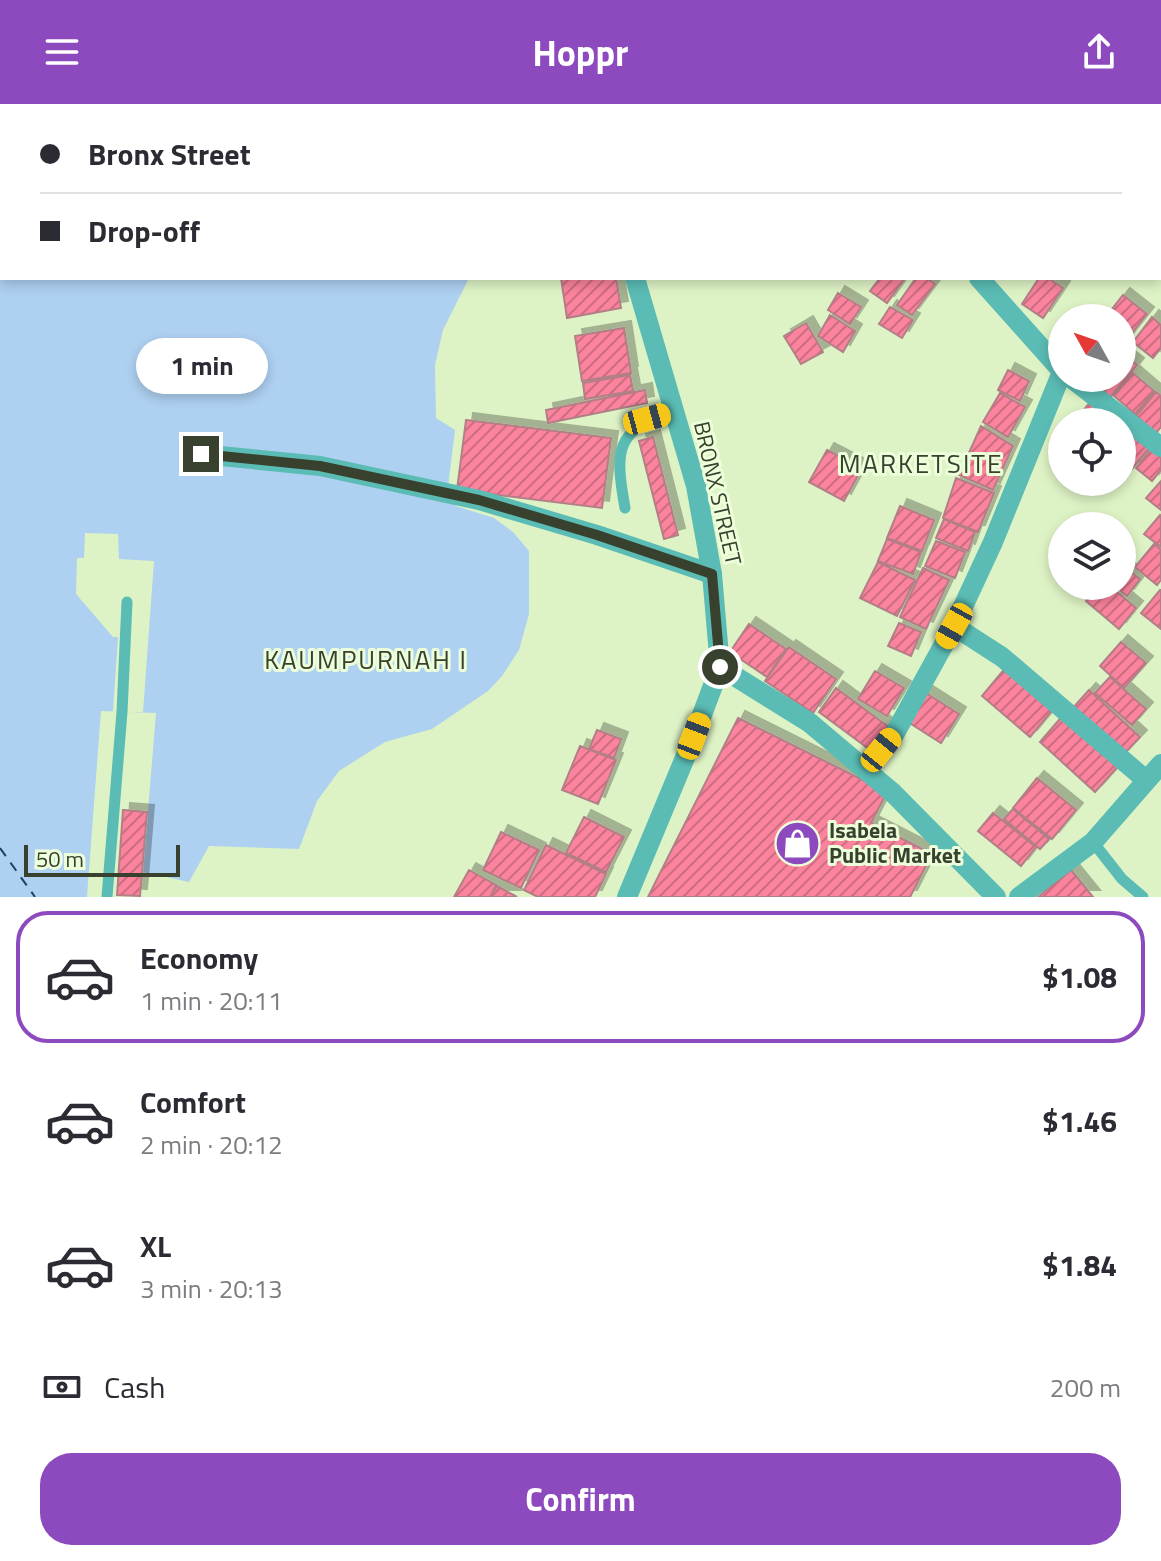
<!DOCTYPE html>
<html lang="en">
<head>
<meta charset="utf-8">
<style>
	body { margin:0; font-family:"Titillium Web",sans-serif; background:#f2f2f3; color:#2b2b33; height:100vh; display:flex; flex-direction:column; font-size:30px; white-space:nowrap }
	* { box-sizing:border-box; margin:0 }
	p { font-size:26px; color:#7c7c81 }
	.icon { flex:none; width:44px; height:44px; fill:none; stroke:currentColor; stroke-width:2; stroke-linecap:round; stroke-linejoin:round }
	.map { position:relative; height:793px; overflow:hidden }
	.drawer { display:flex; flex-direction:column; background:#fff; flex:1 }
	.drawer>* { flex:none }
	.hud { position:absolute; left:0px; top:0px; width:1162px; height:176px; box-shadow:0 4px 12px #0003; display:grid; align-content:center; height:176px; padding:0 40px; background:#fff }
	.needle { width:52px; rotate:310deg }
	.controls { position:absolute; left:1048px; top:200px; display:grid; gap:16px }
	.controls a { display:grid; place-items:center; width:88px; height:88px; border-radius:50%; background:#fff; box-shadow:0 4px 12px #0003; font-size:40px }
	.scale { position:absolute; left:24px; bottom:20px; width:156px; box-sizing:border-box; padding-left:8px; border:4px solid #38402e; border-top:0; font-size:22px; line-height:28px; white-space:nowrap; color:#38402e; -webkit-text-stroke:6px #edffda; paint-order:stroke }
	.end { position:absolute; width:36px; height:36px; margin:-18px; border:10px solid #38402e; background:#fff; box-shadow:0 0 0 4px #fff }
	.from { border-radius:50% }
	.bubble { position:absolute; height:56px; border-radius:28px; background:#fff; box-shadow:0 4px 12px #0003; font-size:26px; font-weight:700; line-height:56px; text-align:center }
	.car { position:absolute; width:24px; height:48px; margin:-24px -12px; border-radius:10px; box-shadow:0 0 6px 2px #0007; background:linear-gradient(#f5c518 24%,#345 0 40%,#f5c518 0 76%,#345 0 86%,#f5c518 0) }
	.hud b { display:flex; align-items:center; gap:28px; height:76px; font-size:30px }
	.hud b+b { border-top:2px solid #e1e1e2 }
	.hud i { width:20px; height:20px; background:#2b2b33 }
	ul { padding:14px 0 0; list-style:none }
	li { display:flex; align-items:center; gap:24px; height:132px; margin:0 16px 12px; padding:0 24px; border:4px solid transparent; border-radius:32px }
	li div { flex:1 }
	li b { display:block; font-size:30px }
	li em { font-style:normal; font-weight:700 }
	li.current { border-color:#8c4abe }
	li>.icon { width:72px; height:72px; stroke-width:1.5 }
	.pay { display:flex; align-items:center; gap:20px; height:88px; padding:0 40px; font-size:30px }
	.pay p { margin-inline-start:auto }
	.action { display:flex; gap:16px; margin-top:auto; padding:16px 40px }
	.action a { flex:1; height:92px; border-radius:32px; background:#8c4abe; color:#fff; font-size:32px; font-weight:700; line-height:92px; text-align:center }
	header { display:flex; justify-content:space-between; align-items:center; height:104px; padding:0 40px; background:#8c4abe; color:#fff; font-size:36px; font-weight:700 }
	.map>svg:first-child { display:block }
	.water { fill:#aed0f1 }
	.pier { fill:#def3c5 }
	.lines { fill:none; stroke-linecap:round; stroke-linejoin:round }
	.ferry { stroke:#1d4263; stroke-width:2; stroke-dasharray:10 8; stroke-linecap:butt }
	.building { fill:url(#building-hatch); stroke:#b27f87; stroke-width:2; filter:url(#shadow) }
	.service { stroke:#5abcb4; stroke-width:11 }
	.minor { stroke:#5abcb4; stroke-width:20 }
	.tertiary { stroke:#5abcb4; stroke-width:20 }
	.route { stroke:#38402e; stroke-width:10 }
	.labels { text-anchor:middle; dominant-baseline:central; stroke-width:6; stroke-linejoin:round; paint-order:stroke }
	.street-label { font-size:22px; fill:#38402e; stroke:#edffda }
	.poi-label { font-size:22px; font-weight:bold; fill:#38402e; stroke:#edffda; text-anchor:start }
	.quarter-label { font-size:26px; letter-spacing:2px; fill:#38402e; stroke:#edffda }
</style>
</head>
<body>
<header><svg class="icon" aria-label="menu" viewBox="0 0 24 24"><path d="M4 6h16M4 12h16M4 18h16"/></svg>Hoppr<svg class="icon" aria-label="share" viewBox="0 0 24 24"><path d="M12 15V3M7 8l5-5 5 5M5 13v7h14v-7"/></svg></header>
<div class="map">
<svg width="1161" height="793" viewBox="0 0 1161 793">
	<defs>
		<pattern id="building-hatch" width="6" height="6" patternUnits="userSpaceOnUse" patternTransform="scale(2)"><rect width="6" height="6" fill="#fb839d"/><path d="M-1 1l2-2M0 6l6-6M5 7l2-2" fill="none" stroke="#cc6d80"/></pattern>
		<filter id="shadow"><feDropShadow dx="7" dy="-7" stdDeviation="0" flood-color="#0004"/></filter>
	</defs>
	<rect width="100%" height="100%" fill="#def3c5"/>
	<path class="water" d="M0,0H467L2,2V174H469L443,226L435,261L436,314L455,326L447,391L456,402L494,414L513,428L529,447V510L519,546L502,572L488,587L432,625L385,638L339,667L317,697L299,745L209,742L189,778L143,768L156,609L101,607L87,793H0Z"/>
	<path class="pier" d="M85,429L118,430L119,455L154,457L143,608H113L118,533H113L76,490L77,454H84Z"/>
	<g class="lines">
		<path class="ferry" d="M0,744L35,793"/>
	</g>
	<path class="building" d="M561,174H616L621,204L567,214Z
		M880,174H905L887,199L870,187Z
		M916,174H927L935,180L912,211L897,201Z
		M1039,174H1048L1063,184L1043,214L1022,200Z
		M838,189L861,203L850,220L828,206Z
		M1123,191L1147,210L1125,238L1122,236V214H1105Z
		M890,203L913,216L902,234L879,220Z
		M830,211L855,227L843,248L818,232Z
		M1152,213L1161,221V244L1153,254L1133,238Z
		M806,219L823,248L801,260L784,232Z
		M624,224L631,269L582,277L575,232Z
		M1122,249L1137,261L1108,296L1085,277L1088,274H1122Z
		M1008,266L1029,277L1020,297L998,286Z
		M1133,269L1154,287L1135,310L1114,292Z
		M630,271L633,287L585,295L583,279Z
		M645,286L647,299L548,319L546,306Z
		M1156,288L1161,292V323L1156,329L1136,312Z
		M1000,289L1025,303L1008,333L983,318Z
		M1091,297L1113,316L1111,318H1084L1078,313Z
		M466,316L611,334L602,404L457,386Z
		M981,322L1013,342L993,386L959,371Z
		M1133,328L1150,343L1132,365L1122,356V341Z
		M653,333L678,431L664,435L639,337Z
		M1153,343L1161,350V366L1152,377L1136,364Z
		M827,346L862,364L844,397L809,378Z
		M956,374L994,389L978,428L943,414Z
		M1161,377V406L1146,394Z
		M900,402L934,416L922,447L887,434Z
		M1160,411L1161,412V443L1144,430Z
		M944,415L975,428L968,447L936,434Z
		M887,435L921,448L913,470L878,457Z
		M936,437L965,448L955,474L925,462Z
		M1154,440L1161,446V476L1157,481L1135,463Z
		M878,458L915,476L897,512L860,494Z
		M1124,463L1140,475L1127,492L1115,482H1122V466Z
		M923,464L949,476L926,525L900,513Z
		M1098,482H1110L1136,504L1119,525L1086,497Z
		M1160,486H1161V525L1141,509Z
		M899,519L921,528L911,552L888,542Z
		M749,520L786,545L767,573L730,548Z
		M1121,538L1146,559L1124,584L1100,562Z
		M789,543L836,575L813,609L765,577Z
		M1007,562L1055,603L1030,633L982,592Z
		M875,567L904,584L887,612L858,595Z
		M1110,573L1146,605L1132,621L1095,589Z
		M836,584L890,624L873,648L819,608Z
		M1089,586L1140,633L1122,652L1072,605Z
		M926,589L959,610L941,639L908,618Z
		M1065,609L1121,659L1095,688L1040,638Z
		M738,614L887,688L871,719L932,750L910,793H648Z
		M597,626L621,635L614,654L589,645Z
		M580,642L616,656L598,700L562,686Z
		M1037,674L1076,706L1052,735L1013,704Z
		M1013,705L1049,735L1040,745L1004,715Z
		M123,706L147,708L140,792L117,791Z
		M993,709L1036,743L1021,762L978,727Z
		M584,713L624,733L606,768L566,749Z
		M501,728L539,746L521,784L483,766Z
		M546,741L606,770L595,793H538L524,786Z
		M469,766L496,781L490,793H454Z
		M1071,766L1093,793H1038Z
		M497,782L517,793H490Z"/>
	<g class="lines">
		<path class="service" d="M625,404C615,348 614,324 675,308
			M1093,738L1122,775L1143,793
			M107,793L122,608L127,498"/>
		<path class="minor" d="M979,174L1062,267
			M1071,274L1161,343
			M201,350L320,362L479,396L597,431L712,470
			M954,522L1002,553L1146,676
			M720,563L810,619L893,689L996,793
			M862,663L881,646L894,631L954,522L993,438L1062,268"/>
		<path class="tertiary" d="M599,2V0
			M627,793L694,632L720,563L712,470L696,382L635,174
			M1019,793L1093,738L1161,660"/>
	</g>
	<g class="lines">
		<path class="route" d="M201,350L320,362L479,396L597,431L712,470L720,563"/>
	</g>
	<defs>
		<symbol id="shop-disc" viewBox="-11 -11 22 22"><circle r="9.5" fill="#8c4abe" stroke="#edffda"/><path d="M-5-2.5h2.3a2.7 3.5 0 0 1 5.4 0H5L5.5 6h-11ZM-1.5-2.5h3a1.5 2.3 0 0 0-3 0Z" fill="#fff"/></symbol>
	</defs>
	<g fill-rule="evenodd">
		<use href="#shop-disc" x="772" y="714" width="51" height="51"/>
	</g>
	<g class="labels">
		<g class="street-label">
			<text transform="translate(718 389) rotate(77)">BRONX STREET</text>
		</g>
		<g class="poi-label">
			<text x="829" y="726">Isabela<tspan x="829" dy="25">Public Market</tspan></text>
		</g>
		<g class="quarter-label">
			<text x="921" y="359">MARKETSITE</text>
			<text x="366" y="555">KAUMPURNAH I</text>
		</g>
	</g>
</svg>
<div class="controls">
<a><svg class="needle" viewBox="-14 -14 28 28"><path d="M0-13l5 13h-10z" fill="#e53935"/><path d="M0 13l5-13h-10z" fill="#7c7c81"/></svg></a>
<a><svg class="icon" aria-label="locate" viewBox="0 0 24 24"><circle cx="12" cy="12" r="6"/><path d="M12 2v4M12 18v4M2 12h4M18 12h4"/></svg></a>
<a><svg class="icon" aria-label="layers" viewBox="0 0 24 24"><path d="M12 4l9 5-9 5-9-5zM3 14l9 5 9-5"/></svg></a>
</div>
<div class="scale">50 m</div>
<i class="end from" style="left:720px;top:563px"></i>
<i class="end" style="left:201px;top:350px"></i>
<div class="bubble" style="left:136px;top:234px;width:132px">1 min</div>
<i class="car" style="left:647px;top:315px;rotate:75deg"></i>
<i class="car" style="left:954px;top:522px;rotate:209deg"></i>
<i class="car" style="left:694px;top:632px;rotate:21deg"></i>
<i class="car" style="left:881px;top:646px;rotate:39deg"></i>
<div class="hud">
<b><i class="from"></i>Bronx Street</b>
<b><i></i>Drop-off</b>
</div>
</div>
<section class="drawer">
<ul>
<li class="current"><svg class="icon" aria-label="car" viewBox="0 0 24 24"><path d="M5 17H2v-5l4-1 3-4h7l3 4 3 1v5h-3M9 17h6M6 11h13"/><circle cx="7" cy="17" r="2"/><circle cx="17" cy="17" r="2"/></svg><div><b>Economy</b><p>1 min · 20:11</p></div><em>$1.08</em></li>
<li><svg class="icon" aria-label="car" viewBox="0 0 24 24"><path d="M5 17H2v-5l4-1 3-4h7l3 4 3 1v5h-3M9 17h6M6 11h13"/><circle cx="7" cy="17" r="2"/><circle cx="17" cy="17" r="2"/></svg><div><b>Comfort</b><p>2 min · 20:12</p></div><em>$1.46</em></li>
<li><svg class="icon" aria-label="car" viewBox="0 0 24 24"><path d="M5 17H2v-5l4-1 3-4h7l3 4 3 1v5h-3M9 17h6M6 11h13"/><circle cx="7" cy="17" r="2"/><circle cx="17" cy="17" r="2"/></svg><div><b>XL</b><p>3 min · 20:13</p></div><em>$1.84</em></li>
</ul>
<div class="pay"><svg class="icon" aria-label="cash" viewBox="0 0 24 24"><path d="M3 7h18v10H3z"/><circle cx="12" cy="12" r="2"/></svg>Cash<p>200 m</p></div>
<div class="action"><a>Confirm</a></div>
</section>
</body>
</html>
